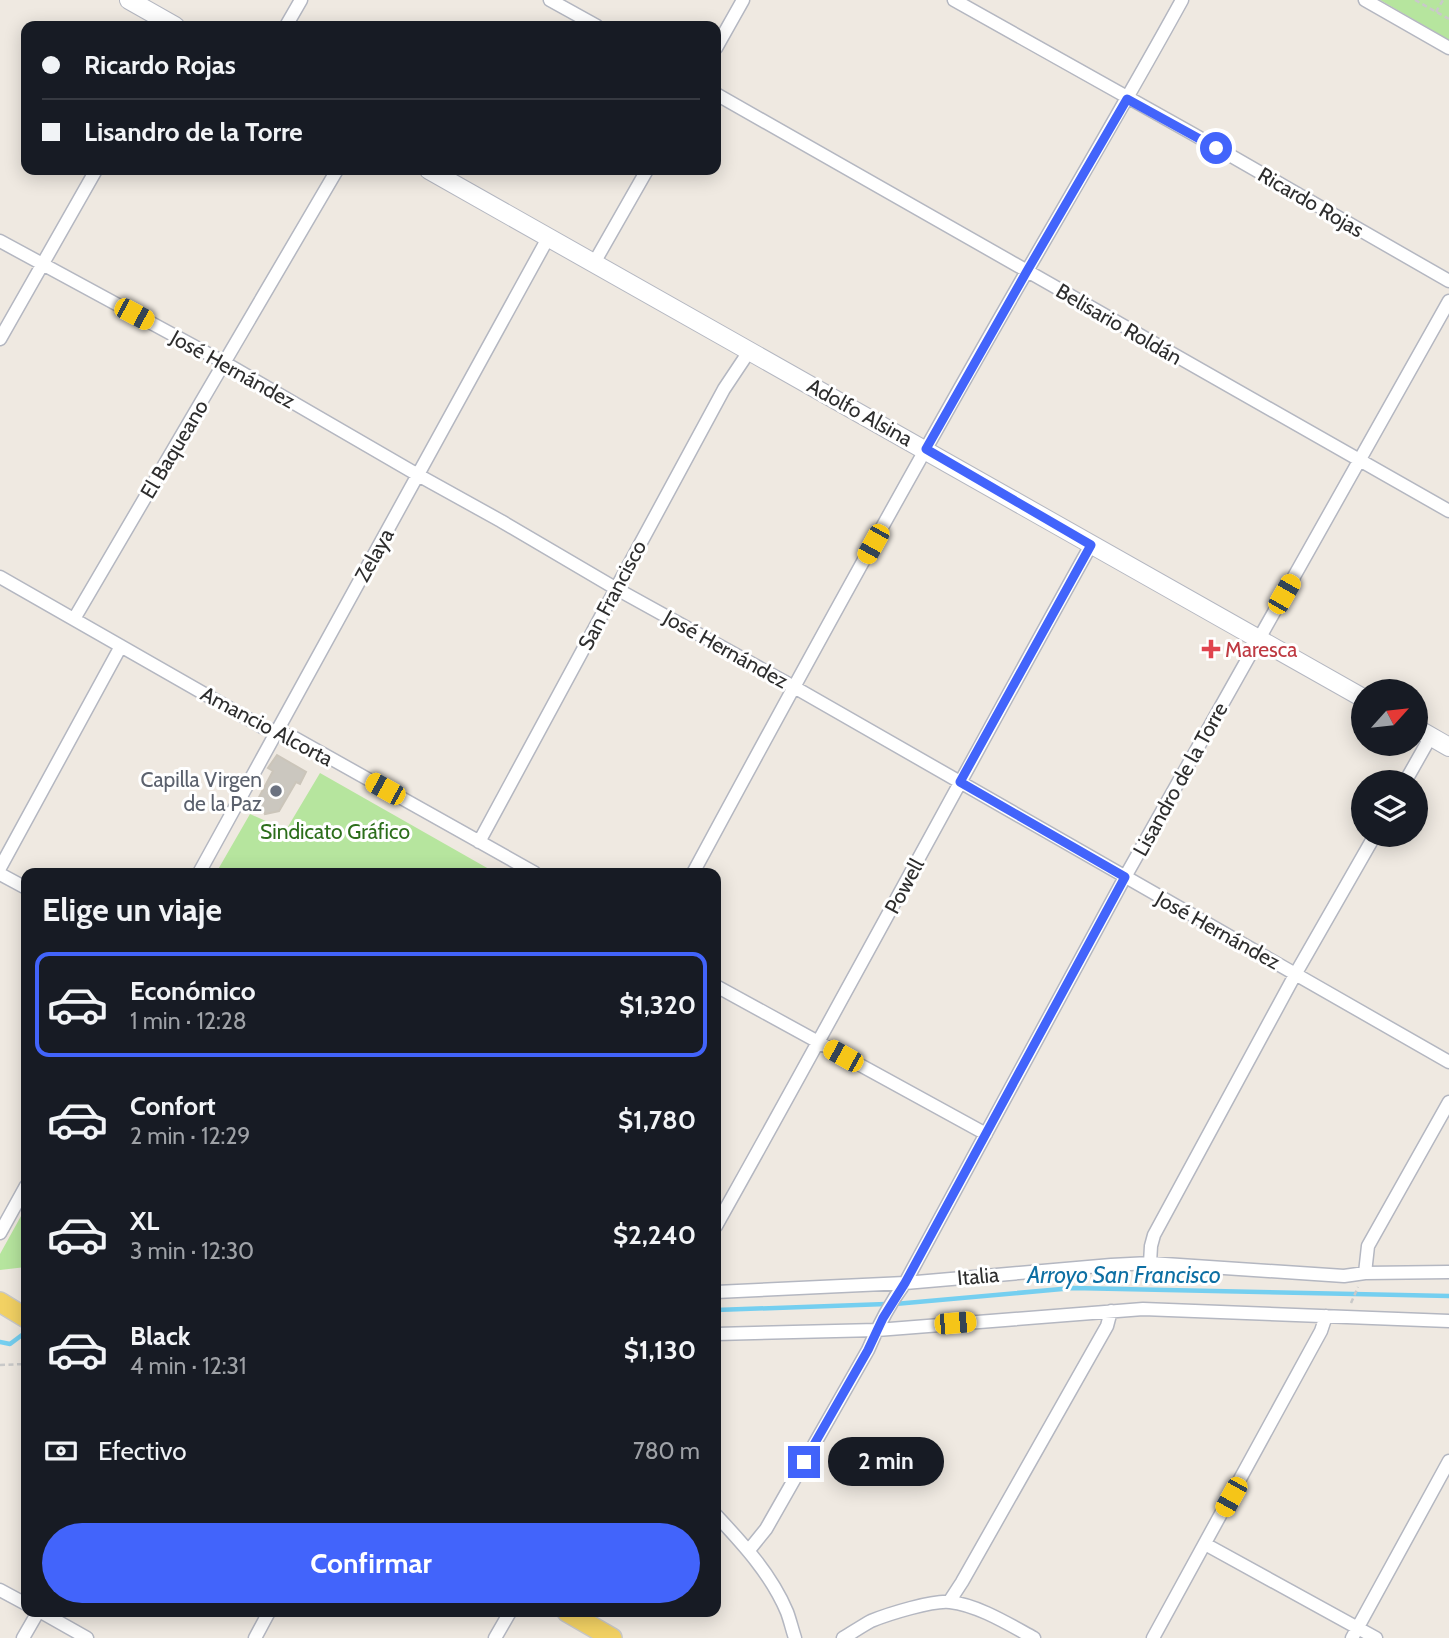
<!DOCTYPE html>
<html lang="es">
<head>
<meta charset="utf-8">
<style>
	body { margin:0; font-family:Cabin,sans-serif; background:#20242c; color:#f1f3f6; height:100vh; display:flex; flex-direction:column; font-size:26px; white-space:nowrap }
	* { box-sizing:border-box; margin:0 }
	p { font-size:23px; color:#9ea1a6 }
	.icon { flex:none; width:38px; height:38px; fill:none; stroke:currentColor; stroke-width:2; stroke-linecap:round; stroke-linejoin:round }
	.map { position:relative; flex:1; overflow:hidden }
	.side { position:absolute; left:21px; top:868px; width:700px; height:749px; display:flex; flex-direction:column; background:#171b24; border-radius:14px; box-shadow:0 4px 18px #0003 }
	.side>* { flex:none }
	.top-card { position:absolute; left:21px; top:21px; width:700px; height:154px; border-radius:14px; box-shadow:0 4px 18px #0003; display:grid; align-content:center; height:154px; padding:0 21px; background:#171b24 }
	.needle { width:46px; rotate:63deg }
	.buttons { position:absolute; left:1351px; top:679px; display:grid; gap:14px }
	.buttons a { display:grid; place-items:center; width:77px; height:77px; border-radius:50%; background:#171b24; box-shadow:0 4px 18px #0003; font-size:35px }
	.end { position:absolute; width:32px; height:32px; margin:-16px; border:9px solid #4264fb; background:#fff; box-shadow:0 0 0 4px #fff }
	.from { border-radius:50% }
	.bubble { position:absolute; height:49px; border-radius:24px; background:#171b24; box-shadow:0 4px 18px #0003; font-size:23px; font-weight:700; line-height:49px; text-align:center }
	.car { position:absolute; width:21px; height:42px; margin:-21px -10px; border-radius:9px; box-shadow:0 0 5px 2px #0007; background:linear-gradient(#f5c518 24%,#345 0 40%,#f5c518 0 76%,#345 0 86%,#f5c518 0) }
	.top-card b { display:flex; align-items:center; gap:24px; height:66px; font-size:26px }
	.top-card b+b { border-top:2px solid #363941 }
	.top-card i { width:18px; height:18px; background:#f1f3f6 }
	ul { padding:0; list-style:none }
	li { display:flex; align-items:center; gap:21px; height:105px; margin:0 14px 10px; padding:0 7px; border:4px solid transparent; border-radius:14px }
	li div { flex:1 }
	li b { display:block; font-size:26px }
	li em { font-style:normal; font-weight:700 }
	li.on { border-color:#4264fb }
	li>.icon { width:63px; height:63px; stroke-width:1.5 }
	h2 { padding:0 21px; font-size:32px; line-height:84px }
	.pay { display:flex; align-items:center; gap:18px; height:77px; padding:0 21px; font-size:26px }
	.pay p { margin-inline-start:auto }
	.cta { display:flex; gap:14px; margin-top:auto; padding:14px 21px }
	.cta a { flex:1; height:80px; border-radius:42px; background:#4264fb; color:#fff; font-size:28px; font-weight:700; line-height:80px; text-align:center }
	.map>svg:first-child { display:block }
	.green { fill:#b6e59e }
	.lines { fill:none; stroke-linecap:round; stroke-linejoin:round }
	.stream { stroke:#75cff0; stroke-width:4.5 }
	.building { fill:#cbc7bf; stroke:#cbc5ba; stroke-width:2 }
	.street-casing { stroke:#b4b7c1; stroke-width:15 }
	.secondary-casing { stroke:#b4b7c1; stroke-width:20 }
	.primary-casing { stroke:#c9c9c9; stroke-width:22 }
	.path { stroke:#c9c9c9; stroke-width:2.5; stroke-dasharray:5 3.5; stroke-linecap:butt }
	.street { stroke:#fff; stroke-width:12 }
	.secondary { stroke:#fff; stroke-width:18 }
	.primary { stroke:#f2d163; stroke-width:19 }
	.route { stroke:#4264fb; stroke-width:9 }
	.health-dot { fill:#e0444e; stroke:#fff; stroke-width:2.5 }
	.worship-dot { fill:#6b7280; stroke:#fff; stroke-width:2.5 }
	.labels { text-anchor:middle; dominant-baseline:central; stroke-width:6; stroke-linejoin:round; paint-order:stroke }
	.street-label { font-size:21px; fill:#2e2e2e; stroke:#fff }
	.health-label { font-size:21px; fill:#be3a42; stroke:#fff; text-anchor:start }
	.worship-label { font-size:21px; fill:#5b616d; stroke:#fff; text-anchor:end }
	.park-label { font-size:21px; fill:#2c6e1b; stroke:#fff }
	.water-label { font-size:23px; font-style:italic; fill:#0d6fa3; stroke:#fff }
</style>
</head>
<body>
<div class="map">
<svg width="1449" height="1638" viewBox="0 0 1449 1638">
	<rect width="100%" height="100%" fill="#efe9e1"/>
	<path class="green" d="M1380,0H1449V40Z
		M320,773L496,873H216L250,814L286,830Z
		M26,1207V1267L0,1270V1254Z"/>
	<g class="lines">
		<path class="stream" d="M895,1304L1073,1288L1449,1296
			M716,1310L886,1304
			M0,1342L10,1344L26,1332"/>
	</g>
	<path class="building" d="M277,755L306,772L300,784L296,782L279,811L265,814L258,799L273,771L268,768Z"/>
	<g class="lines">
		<defs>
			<path id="street" d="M550,0L597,26
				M954,0L1193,134L1449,281
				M1365,0L1449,48
				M286,26L301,0
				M716,48L743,0
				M716,94L1449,511
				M0,241L225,363L418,475L501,521L615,588L794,687L1449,1062
				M594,263L647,170
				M0,339L96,170
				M0,577L264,728L291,736L535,873
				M74,619L337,170
				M1405,782L1431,736
				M479,842L724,389L750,350
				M0,868L121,646
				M199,873L548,238
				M693,873C802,671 912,470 1027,271C1079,181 1132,91 1182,0
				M0,874L26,888
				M716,986L986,1134
				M716,1226C843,1000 965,771 1091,545
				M0,1233L26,1186
				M1150,1263L1151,1246L1154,1235L1296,973L1375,835
				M1365,1273L1368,1246L1449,1102
				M716,1292L905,1283L1111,1265L1150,1263L1344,1276L1365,1273L1449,1272
				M716,1334L877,1330L1143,1309L1449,1321
				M716,1515C743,1544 771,1574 787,1612C790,1620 792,1629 795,1638
				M1205,1544L1376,1638
				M749,1550L766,1529L868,1350C878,1326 890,1303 905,1283L1125,877L1449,301
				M0,1590L26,1604
				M949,1602L962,1582L1107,1326L1111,1311
				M41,1612L87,1638
				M23,1638L38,1612
				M255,1638L269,1612
				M495,1638L510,1612
				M843,1638C853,1632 862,1626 871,1621C888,1614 933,1600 950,1602C978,1605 1010,1625 1034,1638
				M1153,1638L1321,1331L1326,1316
				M1352,1638L1449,1461"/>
			<path id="secondary" d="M129,0L175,26
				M429,170C740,347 1053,520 1363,698
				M1416,728L1449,747"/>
			<path id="primary" d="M0,1302L26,1318
				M567,1612L612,1638"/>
		</defs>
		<use href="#street" class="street-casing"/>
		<use href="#secondary" class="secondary-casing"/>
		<use href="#primary" class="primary-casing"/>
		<path class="path" d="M1415,0L1449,19
			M1436,12L1443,0
			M1351,1303L1358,1287
			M0,1365L26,1364"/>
		<use href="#street" class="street"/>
		<use href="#secondary" class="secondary"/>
		<use href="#primary" class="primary"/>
	</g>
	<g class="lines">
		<path class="route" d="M804,1462L868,1350L883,1318L905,1283L1125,877L960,782L1091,545L926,449L1027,271L1127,99L1216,148"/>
	</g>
	<path class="health-dot" d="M1207.5 638.5h7v7h7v7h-7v7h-7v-7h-7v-7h7z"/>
	<circle class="worship-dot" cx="276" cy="791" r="7"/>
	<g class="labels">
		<g class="street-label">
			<text transform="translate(1311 202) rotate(30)">Ricardo Rojas</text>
			<text transform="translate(1119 324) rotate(30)">Belisario Roldán</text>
			<text transform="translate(233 369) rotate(29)">José Hernández</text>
			<text transform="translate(860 412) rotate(29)">Adolfo Alsina</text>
			<text transform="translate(174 449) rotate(-59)">El Baqueano</text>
			<text transform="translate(374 555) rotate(-61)">Zelaya</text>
			<text transform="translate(612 595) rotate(-62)">San Francisco</text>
			<text transform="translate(726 649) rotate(29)">José Hernández</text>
			<text transform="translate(267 726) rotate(28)">Amancio Alcorta</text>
			<text transform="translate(1180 779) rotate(-61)">Lisandro de la Torre</text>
			<text transform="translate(904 886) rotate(-62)">Powell</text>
			<text transform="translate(1218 930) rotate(29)">José Hernández</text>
			<text transform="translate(978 1276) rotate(-5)">Italia</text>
		</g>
		<g class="health-label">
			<text x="1225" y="649">Maresca</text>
		</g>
		<g class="worship-label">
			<text x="262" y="779">Capilla Virgen<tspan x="262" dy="24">de la Paz</tspan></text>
		</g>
		<g class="park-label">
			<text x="335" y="831">Sindicato Gráfico</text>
		</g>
		<g class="water-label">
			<text x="1124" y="1275">Arroyo San Francisco</text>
		</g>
	</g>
</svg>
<div class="buttons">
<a><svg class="needle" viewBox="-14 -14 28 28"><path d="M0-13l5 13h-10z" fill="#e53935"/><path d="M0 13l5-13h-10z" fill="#9ea1a6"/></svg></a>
<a><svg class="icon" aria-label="layers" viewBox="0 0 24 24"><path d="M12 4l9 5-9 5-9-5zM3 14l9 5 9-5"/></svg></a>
</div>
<i class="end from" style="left:1216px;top:148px"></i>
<i class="end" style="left:804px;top:1462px"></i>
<div class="bubble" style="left:828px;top:1437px;width:116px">2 min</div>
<i class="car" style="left:134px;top:314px;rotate:118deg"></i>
<i class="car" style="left:873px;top:544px;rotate:209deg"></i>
<i class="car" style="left:1284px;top:594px;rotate:30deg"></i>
<i class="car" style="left:385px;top:789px;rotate:299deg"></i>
<i class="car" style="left:843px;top:1056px;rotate:299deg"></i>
<i class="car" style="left:955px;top:1323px;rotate:85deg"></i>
<i class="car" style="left:1231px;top:1497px;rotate:209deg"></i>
<div class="top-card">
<b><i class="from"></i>Ricardo Rojas</b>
<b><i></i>Lisandro de la Torre</b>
</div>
<section class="side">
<h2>Elige un viaje</h2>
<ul>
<li class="on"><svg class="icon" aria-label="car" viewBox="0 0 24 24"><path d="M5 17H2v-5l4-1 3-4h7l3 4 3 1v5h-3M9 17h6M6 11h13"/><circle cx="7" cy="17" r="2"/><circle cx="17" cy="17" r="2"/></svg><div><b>Económico</b><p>1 min · 12:28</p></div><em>$1,320</em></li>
<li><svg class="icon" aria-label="car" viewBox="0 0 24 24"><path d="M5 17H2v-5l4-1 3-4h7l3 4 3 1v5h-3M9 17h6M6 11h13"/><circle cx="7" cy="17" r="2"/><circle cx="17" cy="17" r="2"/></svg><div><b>Confort</b><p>2 min · 12:29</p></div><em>$1,780</em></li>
<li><svg class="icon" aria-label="car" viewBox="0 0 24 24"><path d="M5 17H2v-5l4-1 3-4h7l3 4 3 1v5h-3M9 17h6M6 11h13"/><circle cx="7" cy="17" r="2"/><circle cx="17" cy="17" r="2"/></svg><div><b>XL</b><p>3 min · 12:30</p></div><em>$2,240</em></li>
<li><svg class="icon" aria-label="car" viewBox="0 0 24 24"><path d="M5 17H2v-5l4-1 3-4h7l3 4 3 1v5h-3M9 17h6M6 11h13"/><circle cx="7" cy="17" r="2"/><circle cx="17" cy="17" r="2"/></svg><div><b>Black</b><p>4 min · 12:31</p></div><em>$1,130</em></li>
</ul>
<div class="pay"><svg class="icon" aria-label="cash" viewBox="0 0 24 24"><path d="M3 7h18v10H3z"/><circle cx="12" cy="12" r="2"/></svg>Efectivo<p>780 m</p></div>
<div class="cta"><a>Confirmar</a></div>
</section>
</div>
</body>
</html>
